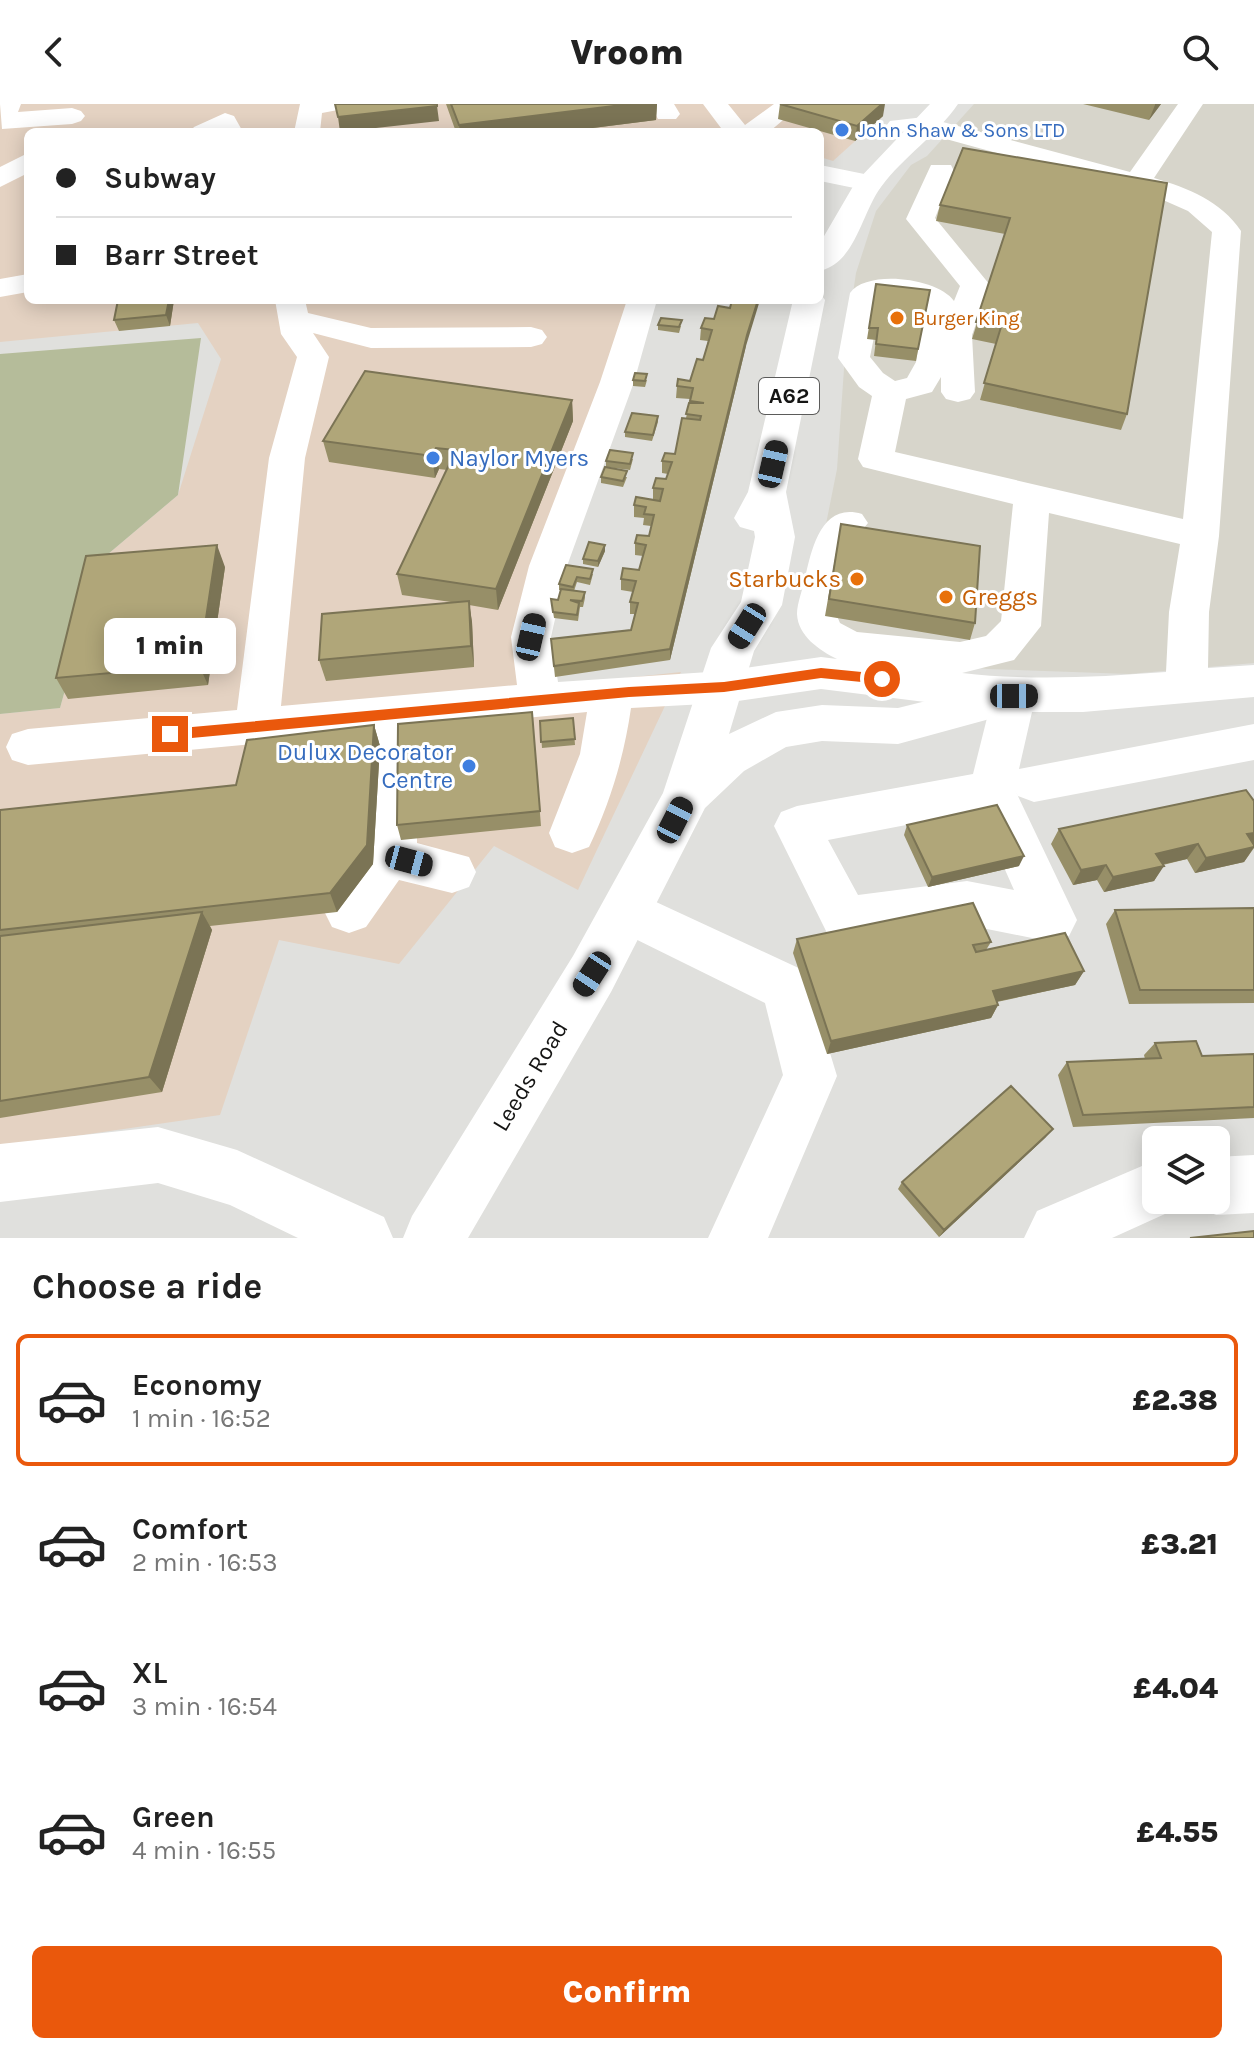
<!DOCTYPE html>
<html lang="en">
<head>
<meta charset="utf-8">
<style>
	body { margin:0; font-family:Karla,sans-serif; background:#f2f2f2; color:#222; height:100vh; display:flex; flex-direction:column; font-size:30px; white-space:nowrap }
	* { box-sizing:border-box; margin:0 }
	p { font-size:26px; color:#767676 }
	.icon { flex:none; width:44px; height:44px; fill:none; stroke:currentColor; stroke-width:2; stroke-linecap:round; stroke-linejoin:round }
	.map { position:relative; height:1134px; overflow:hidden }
	.side { display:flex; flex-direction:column; background:#fff; flex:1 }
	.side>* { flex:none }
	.banner { position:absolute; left:24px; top:24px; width:800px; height:176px; border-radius:12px; box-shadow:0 4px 20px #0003; display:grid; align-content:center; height:176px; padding:0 32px; background:#fff }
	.tools { position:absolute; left:1142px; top:1022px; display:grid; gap:16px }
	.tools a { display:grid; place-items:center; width:88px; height:88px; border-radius:12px; background:#fff; box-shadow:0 4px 20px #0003; font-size:40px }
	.end { position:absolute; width:36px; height:36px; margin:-18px; border:10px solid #ea580c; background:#fff; box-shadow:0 0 0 4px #fff }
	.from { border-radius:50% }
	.bubble { position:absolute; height:56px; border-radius:12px; background:#fff; box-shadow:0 4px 20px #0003; font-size:26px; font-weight:800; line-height:56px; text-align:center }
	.car { position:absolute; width:24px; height:48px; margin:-24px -12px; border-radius:10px; box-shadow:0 0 6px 2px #0007; background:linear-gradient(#222 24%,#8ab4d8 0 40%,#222 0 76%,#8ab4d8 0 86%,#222 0) }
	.banner b { display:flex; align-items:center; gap:28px; height:76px; font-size:30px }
	.banner b+b { border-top:2px solid #e0e0e0 }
	.banner i { width:20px; height:20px; background:#222 }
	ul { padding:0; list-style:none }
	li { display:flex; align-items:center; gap:24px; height:132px; margin:0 16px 12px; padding:0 16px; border:4px solid transparent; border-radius:12px }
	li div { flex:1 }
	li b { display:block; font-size:30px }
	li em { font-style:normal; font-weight:800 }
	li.selected { border-color:#ea580c }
	li>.icon { width:72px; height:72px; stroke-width:1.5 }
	h2 { padding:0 32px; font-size:36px; line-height:96px }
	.primary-button { display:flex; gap:16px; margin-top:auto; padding:16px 32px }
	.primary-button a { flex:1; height:92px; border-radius:12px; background:#ea580c; color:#fff; font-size:32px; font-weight:800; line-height:92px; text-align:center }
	header { display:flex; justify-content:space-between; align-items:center; height:104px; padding:0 32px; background:#fff; font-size:36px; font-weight:800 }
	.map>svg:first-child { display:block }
	.built { fill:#d7d5cb }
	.industrial { fill:#e4d2c2 }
	.green { fill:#b5bc9a }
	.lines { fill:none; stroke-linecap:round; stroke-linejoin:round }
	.minor { fill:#fff; fill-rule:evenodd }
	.major { fill:#fff; fill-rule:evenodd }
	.wall { fill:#978f68 }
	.shaded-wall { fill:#7b7455 }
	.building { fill:#b0a679; stroke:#7b7455; stroke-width:2 }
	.route { fill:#ea580c }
	.shop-dot { fill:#3f7fe0; stroke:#fff; stroke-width:3 }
	.food-dot { fill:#e8710a; stroke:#fff; stroke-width:3 }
	.labels { text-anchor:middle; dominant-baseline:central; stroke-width:6; stroke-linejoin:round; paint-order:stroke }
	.far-shop-label { font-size:20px; fill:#366cbe; stroke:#fff; text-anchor:start }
	.far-food-label { font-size:20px; fill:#c56008; stroke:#fff; text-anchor:start }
	.shield { fill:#fff; stroke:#5b5b5a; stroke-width:2 }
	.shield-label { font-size:22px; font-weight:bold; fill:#151514 }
	.shop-label { font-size:24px; fill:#366cbe; stroke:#fff; text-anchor:start }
	.food-label { font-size:24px; fill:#c56008; stroke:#fff; text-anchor:end }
	.street-label { font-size:24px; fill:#151514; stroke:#fff }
</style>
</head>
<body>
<header><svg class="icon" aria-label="back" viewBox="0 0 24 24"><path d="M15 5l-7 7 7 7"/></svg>Vroom<svg class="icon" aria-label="search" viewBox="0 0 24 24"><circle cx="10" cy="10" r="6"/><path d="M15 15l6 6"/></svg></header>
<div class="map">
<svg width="1254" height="1134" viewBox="0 0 1254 1134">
	<rect width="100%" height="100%" fill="#e0e0dd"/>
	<path class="built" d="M974,0H1254V559L1129,570L988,565L828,548L815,541L804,530L837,365L846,236L856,169L876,107L911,61L927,52Z"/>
	<path class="industrial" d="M0,0H840L883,12L833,57L820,53V28H28V196H650L555,463L541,583L681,568L578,786L494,742L399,860L279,836L220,1011L0,1043V610L60,604L101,456L178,391L221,255L198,219L0,238Z"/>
	<path class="green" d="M201,234L178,391L101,456L60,604L0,610V250Z"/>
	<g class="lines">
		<path class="minor" d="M0,0H21L18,8L72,4L81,7L85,12L81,17L72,20L2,25Z
			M300,0H346L343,5L322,9L320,28H294Z
			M650,0H674L680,10L676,15H658Z
			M703,0H728L745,21L774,0H802L769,28H724Z
			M1178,0H1203L1154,74C1188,84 1221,97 1241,127L1219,432L1209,508L1208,564L1254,561V593L1083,608H1032L1019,665L1254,620V656L1034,698L1018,692L1015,686L1077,816L1069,832L1052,838L967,821L845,837L828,831L774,722L781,708L797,702L973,670L989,606L821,585L724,599L631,604C624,653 610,699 589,743L572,749L555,743L549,729L580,650L587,608L415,625L417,739L469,753L476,768L469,783L452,789L399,776L366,823L349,829L332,823L324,807L332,791L371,735V629L28,661L12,656L6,643L12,630L28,625L237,606L269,354L297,253L281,230L275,196H305L308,209L371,224L531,223L542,226L547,233L542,240L531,243L371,244L313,229L329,253L305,354L281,602L517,581L511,533L529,462L600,278L627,196H657L634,278L567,462L551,533L558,578L724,567L821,553L837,555C819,546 798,532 797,510C797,499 803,485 805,474C812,443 822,398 862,410L868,419L851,440L837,512L840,519L857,528L960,538L986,532L1001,517L1013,400L863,363L858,355L872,292L859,283L838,254L850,189C867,165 938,174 954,197L960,182L906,115L931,61H951L954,67L935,114L990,181L972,231L975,288L970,295L958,298L946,295L941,288V273L932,288L906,295L895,348L1183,415L1212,128L1188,107L1154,92L924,29L890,27L886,22L890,17L924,13L1130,68ZM882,193L918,197L923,201L916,258L907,274L895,277L883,269L870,253ZM1049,409L1180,440L1169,508L1166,568C1097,573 1031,577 962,569L1014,556L1041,522ZM979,707L1014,786L967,777L858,791L828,736Z
			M225,9L234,12L243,28H190L194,23Z
			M28,49V69L0,83V63Z
			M820,61L879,73L883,79L879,85L869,87L820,77Z
			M28,170V188L0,193V175Z
			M628,785L805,867L837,972L768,1134H708L783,971L765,899L611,823L603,807L611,791Z
			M158,1023L237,1046L384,1113L393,1134H298L230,1101L158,1079L0,1098V1040Z
			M1254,1051V1109L1216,1111L1196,1102L1193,1096H1216V1053Z
			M1156,1056V1096H1180L1176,1105L1112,1134H1024L1037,1107Z"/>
		<path class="major" d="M930,0H958C937,31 903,53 881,83C861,110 856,158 820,167V139L855,79Z
			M820,189L825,196L786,388L795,433L782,501L754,547L729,630L776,608L822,601L898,604L1014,575L1030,580L1036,592L1030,604L898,640L822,637L786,643L744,667L705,704L611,888L468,1134H403L412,1112L573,852L663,689L711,544L741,498L755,433L754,427L740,423L734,414L748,388L793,196H820Z"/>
	</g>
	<path class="wall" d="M446,0H657L656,16L561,28H456Z
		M780,0L883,12L855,37L778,15Z
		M1083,0H1161L1149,16Z
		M1167,79L1127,310L1121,326L980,296L996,240L972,235L1005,130L936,117L940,101Z
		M876,180L930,186L916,257L874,252L876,236L867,235Z
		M118,196H174L170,222L119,227L114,216Z
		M705,214L746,242L670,556L555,573L551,535L631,526L635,510H630V498L633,488L621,486V475L639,466L643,452L635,451V439L649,432L651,422L643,421L644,414L634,413V401L653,396V384L666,375L668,370L662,369V357L675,350L686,314L690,295L676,294L677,282L690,277L703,256L708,237L700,236L701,224Z
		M658,221L681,222L679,229L658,226Z
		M633,276H647L645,283L633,282Z
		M572,296L573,317L498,506L469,501L472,518L474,563L326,577L319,556L451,498L402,491L397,470L447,366L439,365L435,374L329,358L323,337Z
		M658,312V318L652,337L625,333V328Z
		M633,355L630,366L606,363V357Z
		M601,373H627L623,383L601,379Z
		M841,420L975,519L970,536L825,512Z
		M605,441V447L598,463L583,460V455Z
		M566,461L593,470L590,481L577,478L574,487L585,488V494L583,503H580L578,517L554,514L551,495L558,496L561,486H559V480Z
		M225,463L208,581L68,595L56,574Z
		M532,608L541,722L401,736L397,721Z
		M573,614L575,641L542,644L540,617Z
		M374,621L380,642L373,760L337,808L210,822L212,826L162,988L0,1014V706L236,681Z
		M1254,697V744L1244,758L1195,769L1187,755L1163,761L1154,777L1104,788L1097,776L1073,781L1051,740L1059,725Z
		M907,721L1019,762L928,783L904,731Z
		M1254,804V899L1129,900L1106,820L1115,806Z
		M797,835L991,838L986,846L1084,867L1075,881L997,898L998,901L991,914L827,950L793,849Z
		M1155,939L1202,952L1254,950V1014L1073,1023L1058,971L1067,958L1145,955L1144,951Z
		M1046,1033L939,1133L898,1085L902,1078Z"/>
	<path class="shaded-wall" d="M630,0H657L656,16L561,28H460L459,21Z
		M882,0H885L883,12L855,37L857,22Z
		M1155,0H1161L1149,16L1155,1Z
		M437,2L439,17L340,28L338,13Z
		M169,196H174L170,222L166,211Z
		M758,196H760L746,242L670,556V545L747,231Z
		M572,296L573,317L498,506L496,485Z
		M436,344L439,365L435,374L432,352Z
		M217,441L225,463L208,581L199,561Z
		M605,441V447L598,463V457Z
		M469,497L472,518L474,563L471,542Z
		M374,621L380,642L373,760L337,808L330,789Z
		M1254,729V741L1247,730Z
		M1198,740L1187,755L1146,764L1156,750Z
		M1254,743L1244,758L1195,769L1206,754Z
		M1024,752L1019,762L928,783L932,773Z
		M1106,761L1097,776L1073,781L1081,766Z
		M1164,762L1154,777L1104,788L1113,773Z
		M202,808L212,826L162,988L149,973Z
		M1084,867L1075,881L985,900L993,887Z
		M998,901L991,914L827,950L831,937Z
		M1053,1025L1046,1033L939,1133L944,1126Z"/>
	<path class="building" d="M335,0H437V2L338,13Z
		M451,0H630L459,21Z
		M780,0H882L857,22Z
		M963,44L1167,79L1127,310L984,279L1001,223L976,218L1010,114L940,101Z
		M876,180L930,186L918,245L876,240L878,224H869Z
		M118,196H169L166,211L114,216Z
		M732,196H758L747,231L670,545L554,562L551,535L631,526L638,499L630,498L636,477L621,475L623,464L639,466L646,441L635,439L637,431L649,432L654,411L644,410L646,403L634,401L636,393L660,397L663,385L653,384L656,374L666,375L672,358L662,357L665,349L675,350L682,314L700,316L701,312L686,310L689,299H704L690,297L693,284L677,282L678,275L690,277L697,255L703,256L712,226L701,224L705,214L714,215L718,202L730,204Z
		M661,214L682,216L679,223L658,221Z
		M365,267L572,296L496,485L397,470L456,346L436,344L432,352L323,337Z
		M635,269L647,270L645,277L633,276Z
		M632,309L658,312L653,331L625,328Z
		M610,346L633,349L630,360L606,357Z
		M605,363L627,367L623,377L601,373Z
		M841,420L980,442L975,519L829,495Z
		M589,438L605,441L598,457L583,455Z
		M217,441L199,561L56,574L86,452Z
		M566,461L593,465L590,475L577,473L573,483L559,480Z
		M561,485L585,488L582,497L570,496L579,499L577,511L553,508L551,495L558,496Z
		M469,497L471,542L319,556L322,510Z
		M532,608L540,707L397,721L398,620Z
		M573,614L575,635L541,638L540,617Z
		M374,621L367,741L330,789L0,826V706L236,681L247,636Z
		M1246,686L1254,697V729L1247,730L1254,741V743L1206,754L1198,740L1156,750L1164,762L1113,773L1106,761L1081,766L1059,725Z
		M997,701L1024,752L932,773L907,721Z
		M973,799L991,838L973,841L976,848L1065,829L1084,867L993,887L998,901L831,937L797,835Z
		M1254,804V886H1140L1115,806Z
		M202,808L149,973L0,997V832Z
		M1196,937L1202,952L1254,950V1003L1083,1011L1067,958L1161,954L1155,939Z
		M1011,982L1053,1025L944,1126L902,1078Z
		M1254,1127V1134H1190Z"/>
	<path class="route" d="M821,564L882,570L888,575L882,580L821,574L724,588L629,593L170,636L163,630L170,625L629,583L724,578Z"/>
	<g class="shop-dot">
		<circle cx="842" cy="26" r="8"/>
		<circle cx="433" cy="354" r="8"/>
		<circle cx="469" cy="662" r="8"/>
	</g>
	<g class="food-dot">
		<circle cx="897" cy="214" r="8"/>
		<circle cx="857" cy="475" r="8"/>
		<circle cx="946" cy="493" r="8"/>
	</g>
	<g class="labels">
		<g class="far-shop-label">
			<text x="858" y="26">John Shaw &amp; Sons LTD</text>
		</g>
		<g class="far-food-label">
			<text x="913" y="214">Burger King</text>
		</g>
		<rect class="shield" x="759" y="274" width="60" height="36" rx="6"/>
		<g class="shield-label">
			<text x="789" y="292">A62</text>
		</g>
		<g class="shop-label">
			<text x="449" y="354">Naylor Myers</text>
			<text x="453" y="648" text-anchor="end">Dulux Decorator<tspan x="453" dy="28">Centre</tspan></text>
		</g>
		<g class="food-label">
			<text x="841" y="475">Starbucks</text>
			<text x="962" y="493" text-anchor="start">Greggs</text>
		</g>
		<g class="street-label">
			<text transform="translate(530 972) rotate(-59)">Leeds Road</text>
		</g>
	</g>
</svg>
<div class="tools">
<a><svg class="icon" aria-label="layers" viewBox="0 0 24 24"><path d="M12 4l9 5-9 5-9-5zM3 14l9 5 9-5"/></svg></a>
</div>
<i class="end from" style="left:882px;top:575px"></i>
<i class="end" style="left:170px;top:630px"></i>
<div class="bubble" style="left:104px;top:514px;width:132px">1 min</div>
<i class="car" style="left:773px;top:360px;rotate:13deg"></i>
<i class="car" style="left:747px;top:522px;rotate:212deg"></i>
<i class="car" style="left:531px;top:533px;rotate:13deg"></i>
<i class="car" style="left:1014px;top:592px;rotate:90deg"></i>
<i class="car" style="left:675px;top:716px;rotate:27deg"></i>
<i class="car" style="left:409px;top:757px;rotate:105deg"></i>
<i class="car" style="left:592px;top:870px;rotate:213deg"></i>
<div class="banner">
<b><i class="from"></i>Subway</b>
<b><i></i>Barr Street</b>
</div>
</div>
<section class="side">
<h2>Choose a ride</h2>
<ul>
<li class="selected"><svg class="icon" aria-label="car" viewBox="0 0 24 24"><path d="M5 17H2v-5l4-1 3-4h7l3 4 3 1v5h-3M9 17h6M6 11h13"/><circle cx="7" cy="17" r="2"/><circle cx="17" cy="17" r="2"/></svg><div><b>Economy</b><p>1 min · 16:52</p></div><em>£2.38</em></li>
<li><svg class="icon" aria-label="car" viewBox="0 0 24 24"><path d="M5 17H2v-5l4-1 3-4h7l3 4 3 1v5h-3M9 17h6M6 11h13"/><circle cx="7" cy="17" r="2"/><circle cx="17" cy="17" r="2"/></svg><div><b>Comfort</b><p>2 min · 16:53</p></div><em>£3.21</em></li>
<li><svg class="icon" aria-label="car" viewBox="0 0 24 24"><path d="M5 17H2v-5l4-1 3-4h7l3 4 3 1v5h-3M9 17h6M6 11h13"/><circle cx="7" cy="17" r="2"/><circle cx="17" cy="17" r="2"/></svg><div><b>XL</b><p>3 min · 16:54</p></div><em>£4.04</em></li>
<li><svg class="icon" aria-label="car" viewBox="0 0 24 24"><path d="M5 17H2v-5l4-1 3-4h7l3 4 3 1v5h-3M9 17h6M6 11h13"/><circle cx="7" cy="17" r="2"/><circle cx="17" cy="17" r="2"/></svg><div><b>Green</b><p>4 min · 16:55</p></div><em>£4.55</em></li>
</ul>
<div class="primary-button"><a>Confirm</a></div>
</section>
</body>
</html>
